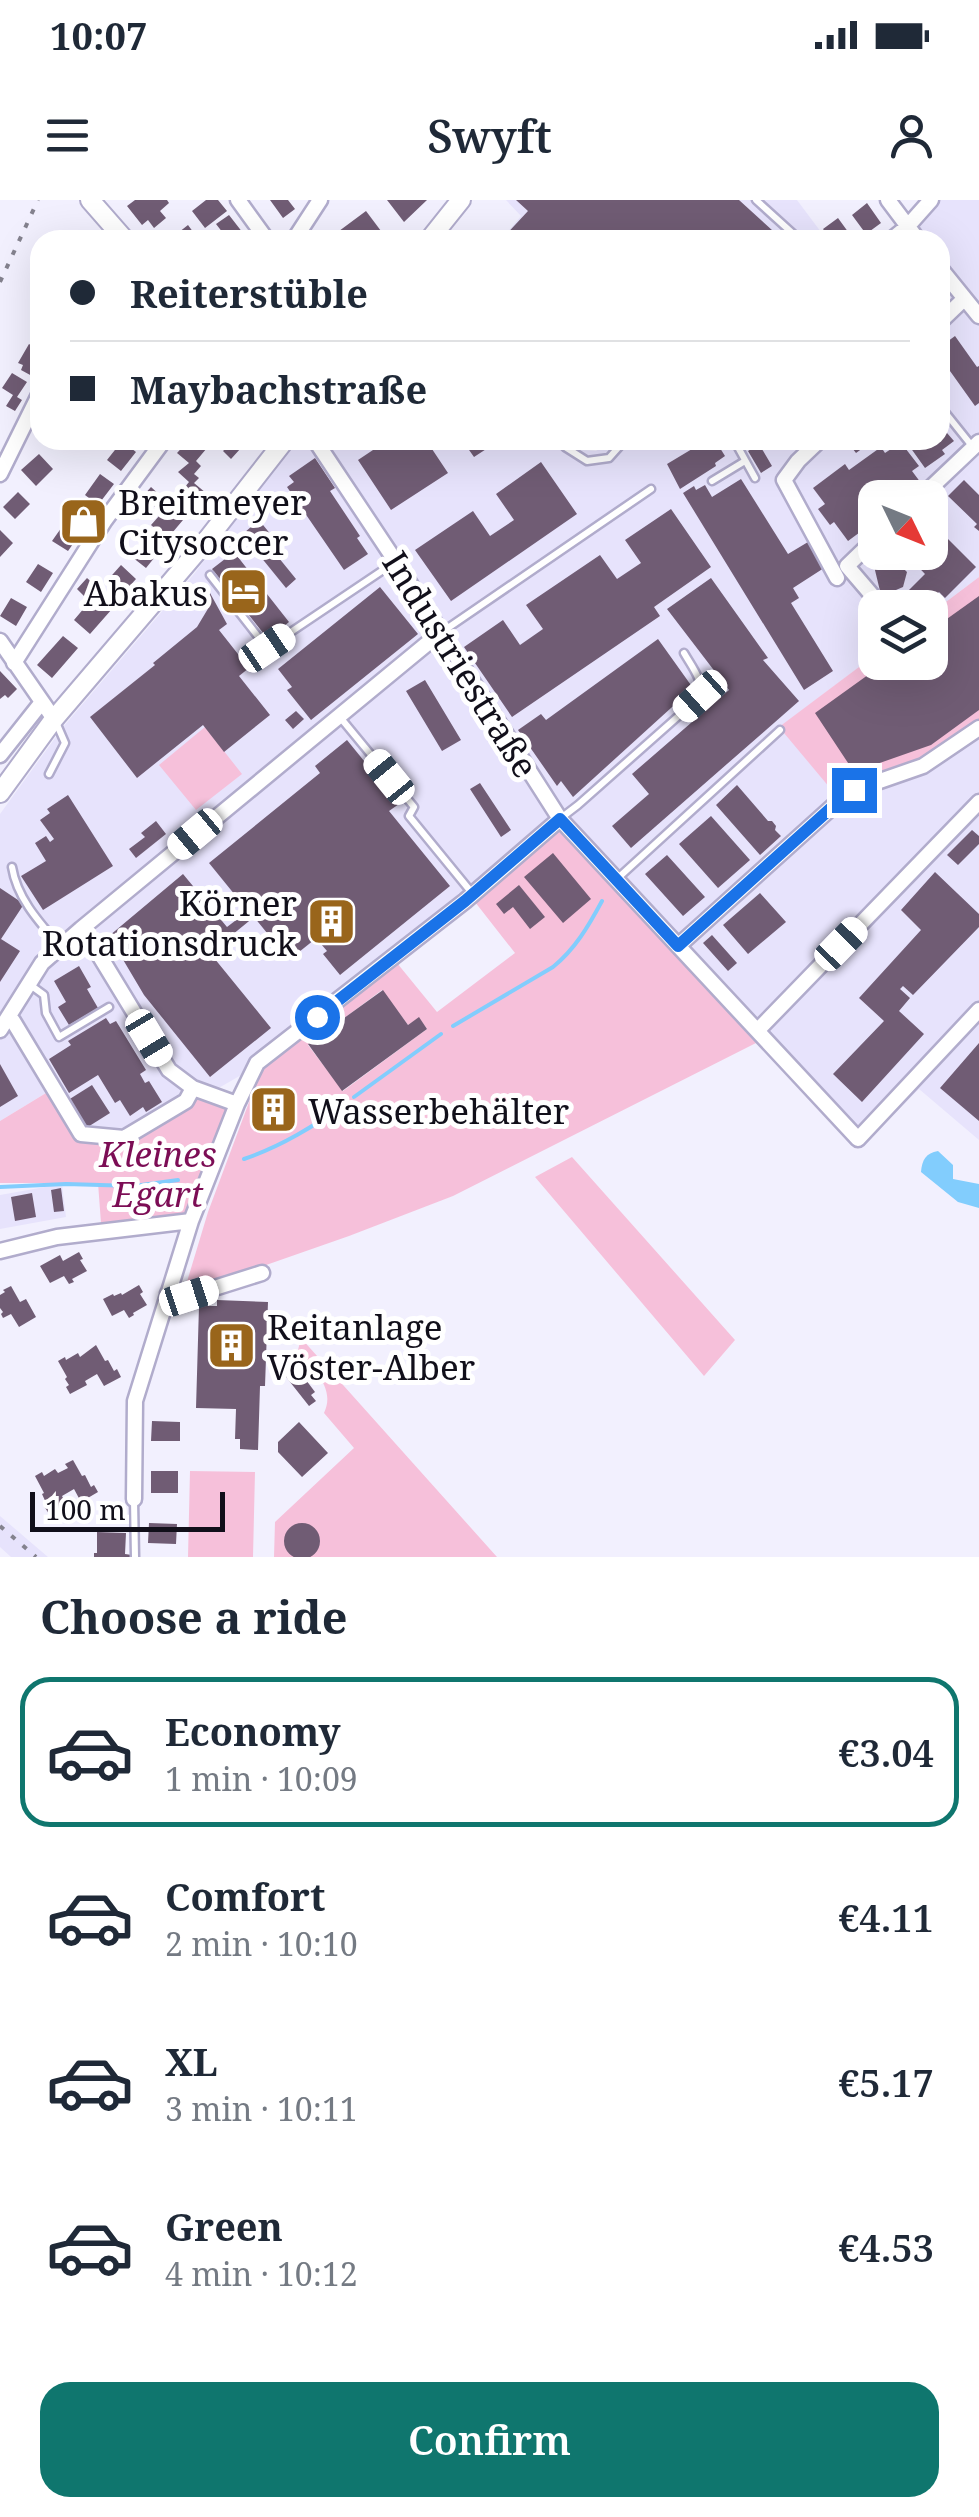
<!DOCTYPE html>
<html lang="en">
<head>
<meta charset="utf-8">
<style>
	body { margin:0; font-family:"Noto Serif",serif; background:#f2f2f3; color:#1f2937; height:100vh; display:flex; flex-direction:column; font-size:38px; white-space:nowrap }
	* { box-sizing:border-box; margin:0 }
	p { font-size:32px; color:#747a83 }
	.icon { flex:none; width:55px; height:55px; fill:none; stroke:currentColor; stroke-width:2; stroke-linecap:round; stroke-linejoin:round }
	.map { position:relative; height:1357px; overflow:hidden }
	.drawer { display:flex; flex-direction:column; background:#fff; flex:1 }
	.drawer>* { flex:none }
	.banner { position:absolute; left:30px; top:30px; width:920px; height:220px; border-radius:30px; box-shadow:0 10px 40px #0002; display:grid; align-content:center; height:220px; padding:0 40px; background:#fff }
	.needle { width:65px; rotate:133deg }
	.buttons { position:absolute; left:858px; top:280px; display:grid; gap:20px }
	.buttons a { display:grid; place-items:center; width:90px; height:90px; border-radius:20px; background:#fff; box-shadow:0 10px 40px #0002; font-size:50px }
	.scale { position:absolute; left:30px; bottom:25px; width:195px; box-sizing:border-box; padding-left:10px; border:5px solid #110f1a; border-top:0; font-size:28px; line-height:35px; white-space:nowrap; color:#110f1a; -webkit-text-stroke:8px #fff; paint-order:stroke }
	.end { position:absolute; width:45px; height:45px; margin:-22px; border:12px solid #1a73e8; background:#fff; box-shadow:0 0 0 5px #fff }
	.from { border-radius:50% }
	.car { position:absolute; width:30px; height:60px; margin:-30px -15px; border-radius:12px; box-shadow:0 0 8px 2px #0007; background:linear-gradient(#fff 24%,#345 0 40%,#fff 0 76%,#345 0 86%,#fff 0) }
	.banner b { display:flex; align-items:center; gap:35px; height:95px; font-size:38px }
	.banner b+b { border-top:2px solid #e0e1e3 }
	.banner i { width:25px; height:25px; background:#1f2937 }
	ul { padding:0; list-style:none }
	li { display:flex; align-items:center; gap:30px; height:150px; margin:0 20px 15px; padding:0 20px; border:5px solid transparent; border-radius:30px }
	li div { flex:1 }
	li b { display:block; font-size:38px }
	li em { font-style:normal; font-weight:600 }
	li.active { border-color:#0f766e }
	li>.icon { width:90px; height:90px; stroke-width:1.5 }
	h2 { padding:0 40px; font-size:45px; line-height:120px }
	.cta { display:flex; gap:20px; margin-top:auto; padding:20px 40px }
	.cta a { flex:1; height:115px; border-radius:30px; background:#0f766e; color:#fff; font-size:40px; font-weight:600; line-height:115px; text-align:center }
	.status { display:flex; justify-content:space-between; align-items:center; height:70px; padding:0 50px; background:#fff; direction:ltr }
	.status svg { height:28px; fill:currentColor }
	header { display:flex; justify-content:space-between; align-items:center; height:130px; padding:0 40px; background:#fff; font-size:45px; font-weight:600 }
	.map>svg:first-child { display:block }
	.built { fill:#e7e3fc; fill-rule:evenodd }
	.green { fill:#f6c0da; fill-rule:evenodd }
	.water { fill:#82cdfd }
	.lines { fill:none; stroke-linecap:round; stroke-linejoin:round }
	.stream { stroke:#82cdfd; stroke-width:4 }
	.building { fill:#705c74 }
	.service-casing { stroke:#b1accc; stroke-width:11 }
	.minor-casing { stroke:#b1accc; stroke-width:19 }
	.tertiary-casing { stroke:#b1accc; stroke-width:22 }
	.service { stroke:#fff; stroke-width:6 }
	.minor { stroke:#fff; stroke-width:14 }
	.tertiary { stroke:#fff; stroke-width:18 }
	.rail { stroke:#84828e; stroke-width:4; stroke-dasharray:5 10; stroke-linecap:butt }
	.route { stroke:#1a73e8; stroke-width:12 }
	.labels { text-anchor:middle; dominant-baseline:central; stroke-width:10; stroke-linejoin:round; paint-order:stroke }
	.poi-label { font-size:35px; fill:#110f1a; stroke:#fff; text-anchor:start }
	.street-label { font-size:35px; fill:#110f1a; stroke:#fff }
	.park-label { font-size:35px; font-style:italic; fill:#7c0d55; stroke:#fff }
</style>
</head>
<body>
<div class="status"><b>10:07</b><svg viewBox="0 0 49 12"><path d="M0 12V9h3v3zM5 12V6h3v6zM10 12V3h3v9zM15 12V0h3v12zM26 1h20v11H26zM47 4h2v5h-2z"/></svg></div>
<header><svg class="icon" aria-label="menu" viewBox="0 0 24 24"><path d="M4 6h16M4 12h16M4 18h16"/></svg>Swyft<svg class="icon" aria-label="person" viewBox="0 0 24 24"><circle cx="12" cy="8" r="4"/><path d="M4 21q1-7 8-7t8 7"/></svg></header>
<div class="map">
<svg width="979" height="1357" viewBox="0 0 979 1357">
	<rect width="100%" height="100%" fill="#f2f0fe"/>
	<path class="built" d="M506,0H797L827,40H501L521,16Z
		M918,0H979V377L930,414V408H875V455L779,528L923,573L979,538V940L919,889L860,948L756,843L554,620L264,862L125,942L80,938L51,890L0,921V614L63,527L194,374L297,240H569L582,250L596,251L613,240H940V40H879L902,19ZM875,298H930V352H875Z
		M62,984L66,1017L0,1029V995Z
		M0,1316L48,1357H11L0,1347Z"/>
	<path class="green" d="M979,377V538L923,573L840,600L779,527L875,455V462H930V414Z
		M205,527L242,574L196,610L159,565Z
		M554,620L756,843L453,996L349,1036L197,1089L186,1085L208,1012L264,862ZM475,702L515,753L437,812L397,763ZM382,790L408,825L419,818L427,829L343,891L308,845Z
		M51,890L80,938L125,942L199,898L226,909L191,1013L101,1023L98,983H0V921Z
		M572,957L735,1140L704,1176L535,977Z
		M301,1138L497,1357H274L275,1322L354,1248L324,1213C336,1188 313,1169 298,1150Z
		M190,1271L255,1272L253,1357H188Z"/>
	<path class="water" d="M938,951L953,965V979L979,984V1008L958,1002L921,972C922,960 926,953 938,951Z"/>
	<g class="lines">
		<path class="stream" d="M453,826L553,767C575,749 588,727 602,701
			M354,897L441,834
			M244,959C282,946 314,926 347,903
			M0,987L66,984L134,986L178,980"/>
	</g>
	<path class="building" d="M135,0H167L169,3L160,11L166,18L154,28L148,20L142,25L127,6Z
		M206,0H218L227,11L205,28L192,11Z
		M270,0H288L295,9L283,18Z
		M387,0H427L404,22Z
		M516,0H739L783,40H501L528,11Z
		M867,3L881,23L866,34L852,15Z
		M366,11L384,35L377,40H339L335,34Z
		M229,15L243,33L234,40L226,30L223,33L216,24Z
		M838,18L854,40H831L823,29Z
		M188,25L199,40H169Z
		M955,136L977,167L979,166V203L975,206L940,157V147Z
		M29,144L40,151V161L32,176L21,170L23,165L18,163Z
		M12,173L27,182L17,197L22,200L15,211L6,206L13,195L2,188Z
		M940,225L954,241L942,250L945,254L925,268L905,240H940Z
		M189,240H197L207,248L196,261L201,266L194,274L199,278L194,283L206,293L190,311L176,298L189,282L178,272L189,263L177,253Z
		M217,240H232L241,248L231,259L223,251L226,248Z
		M388,240H446L432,249L448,273L391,310L358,260Z
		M462,240H500L474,257Z
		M707,240H715L725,256L715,263L716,266L680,289L667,264Z
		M846,240H874L856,253Z
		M885,240H899L919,266L912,271L921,283L902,298H875V321L848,341L834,322L830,325L818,309L825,304L813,288L845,264L849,270L881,247L885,253L891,249Z
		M122,241L136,252L121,271L107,260Z
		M759,244L772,266L761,273L748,251Z
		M39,254L53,269L36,286L21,270Z
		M315,258L335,288L330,291L360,336L357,338L368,354L344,370L287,287L294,282L289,276Z
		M541,262L577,314L451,401L415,350L473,311L490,336L514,320L496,294Z
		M100,274L114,284L98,305L85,295Z
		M741,279L788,354L808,342L824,368L793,388L799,398L791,403L833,471L804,490L683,293L694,286L696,290L705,285L712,297Z
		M964,280L979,295V331L974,327L977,324L948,296Z
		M151,287L163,298L155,307L143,296Z
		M18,292L30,304L15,319L3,307Z
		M86,304L97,311L83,333L72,326Z
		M167,307L183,320L167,339L151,325Z
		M671,309L711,367L654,407L660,416L512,517L464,447L503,420L520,445L543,429L526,405L600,355L617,379L641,363L625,340Z
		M259,320L276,341L261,353L244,333Z
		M930,321L976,367L945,398L939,392L925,406L909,390L925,374L904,352H930Z
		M64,324L80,334L68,351L52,341Z
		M0,330L13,343L0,357Z
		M145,340L159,352L146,368L132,357Z
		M270,347L296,379L286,388L260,356Z
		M234,352L289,422L268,439L212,369Z
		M887,353L907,372L903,387L889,393L880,391L874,366Z
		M38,364L53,373L41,392L26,382Z
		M121,365L136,379L120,397L105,383Z
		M87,378L97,387L86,398L77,389Z
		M711,378L768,458L763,460L799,501L631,648L612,626L649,594L632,574L729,490L667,409Z
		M380,387L418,434L311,520L287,490L292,487L278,469Z
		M210,393L227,424L219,430L249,468L239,476L270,515L224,552L203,525L137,578L90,517L155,465L153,463L197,427L209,407Z
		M96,394L112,409L90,434L74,420Z
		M979,396V510L931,545L854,572L815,513L886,462H930V431Z
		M11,398L27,407L16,426L0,416Z
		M63,436L78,448L52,478L37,465Z
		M658,439L693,488L573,597L561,581L557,586L518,530L541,514L546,520Z
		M0,471L17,489L8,498L5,495L0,499Z
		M425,480L461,540L442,551L406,491Z
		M296,511L304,519L293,529L285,520Z
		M347,540L399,604L389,611L450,686L340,775L323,754L327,751L321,744L328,738L324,732L289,760L254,717L210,753L271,828L210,877L144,795L109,736L183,674L227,727L248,711L209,663L320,573L315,566Z
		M480,583L511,630L501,637L470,589Z
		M737,585L768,621H772L776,626L775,630L781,636L760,655L716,605Z
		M68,595L113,666L43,710L21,676L46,661L35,643L46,636L50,642L54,639L40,620L50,613L47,609Z
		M711,616L750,660L718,688L679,644Z
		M156,621L166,634L136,658L129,649L145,637L141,633Z
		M972,630L979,636V644L958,665L947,655Z
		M553,653L591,699L563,723L524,677Z
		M667,655L705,697L683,716L645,674Z
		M935,672L979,714V727L913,795L903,786L900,789L910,798L899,811L924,834L862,902L833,874L884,821L859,798L921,730L901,710Z
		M519,685L545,717L530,729L513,707L504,714L496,704Z
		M0,688L24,704L1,739L20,751L0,782Z
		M760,693L786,722L748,754L723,725Z
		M712,735L737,763L728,771L703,743Z
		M79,766L91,787L87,789L98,808L69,825L58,807L66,802L54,781Z
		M383,790L408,825L419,817L427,829L342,891L308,844Z
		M106,818L110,824L116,821L146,870L140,874L145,883L149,881L162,902L146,912L143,907L130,916L120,900L115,903L98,875L69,893L49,859L71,845L68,841Z
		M979,843V921L940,888Z
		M0,864L18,896L0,907Z
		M92,885L110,913L83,930L65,902Z
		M61,988L64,1011L54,1012L51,990Z
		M32,993L36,1017L15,1021L11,997Z
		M79,1052L83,1059L80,1060L87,1071L72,1079L74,1082L69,1084L64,1076L50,1083L40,1066L60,1055L63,1061Z
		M139,1085L143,1092L140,1094L147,1105L133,1113L134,1115L129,1118L124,1110L112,1116L103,1099L113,1094L114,1096L121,1093L122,1095Z
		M11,1086L20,1102L26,1099L36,1117L19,1127L11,1114L3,1118L1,1114L3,1112L0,1108V1095L5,1092L3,1090Z
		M217,1100L268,1102L265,1186H260L258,1250L240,1249V1239H235L236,1209L196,1208L199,1106H217Z
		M96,1145L105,1161L108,1160L114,1171L117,1169L121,1177L104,1186L97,1174L85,1181L87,1185L70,1194L66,1187L69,1185L65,1179L67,1177L58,1161L65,1157L66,1160L78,1153L80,1157Z
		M288,1162L300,1178L303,1176L315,1192L311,1195L316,1201L309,1206L279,1168Z
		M152,1221L180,1222V1241H151Z
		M299,1222L328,1253L302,1277L278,1252V1242Z
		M73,1260L82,1276L85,1275L91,1287L94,1285L98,1292L81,1302L74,1289L62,1296L66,1304L49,1314L44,1306L47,1305L42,1294L44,1293L35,1276L42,1272L44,1276L55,1269L58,1273L68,1268L65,1264Z
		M151,1271H178V1293H151Z
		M284 1341a18 18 0 1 1 36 0a18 18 0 1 1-36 0Z
		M149,1323L177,1324L176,1344L148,1343Z
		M97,1332L126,1333L125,1354L132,1355V1357H94V1353H97Z"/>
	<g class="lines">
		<defs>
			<path id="service" d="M756,0L800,40
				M940,206L972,246
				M559,240L565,247L587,261L609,258L625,240
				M734,240L755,278
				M712,281L745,261
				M210,375L267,448L395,362
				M442,432L651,289
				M339,516L414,607L409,616L472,693
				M49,574L65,543L55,520
				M561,618L578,605L701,496C703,480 692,467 684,453
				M12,667C17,698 39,722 59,745
				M618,678L780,530
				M29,784L44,795L46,813L59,837L109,807
				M134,1300L135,1357"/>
			<path id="minor" d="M238,0L267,40
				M888,0L918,40
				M294,40L320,0
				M891,40L907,27L931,0
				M940,68L979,116
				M940,122L964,99
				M315,240L396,362L560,619L858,939L979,810
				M820,240L798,261L784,280L837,378
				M0,274L40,193
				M920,298L979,242
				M875,339L847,366L883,408
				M0,441L54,519
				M14,463L105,320L164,240
				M0,555L42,502
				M678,746L840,600L854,590L923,566L979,528
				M8,818L13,821L81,934L124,938L186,901L193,888
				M0,830L42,763L81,729
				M758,830L979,602
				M237,904L193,888L169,870L90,740L81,729L440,433
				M0,1051L57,1037L191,1021
				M168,1093L189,1096L262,1073
				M134,1299L135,1201L191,1021L237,904L257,863L465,701L560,619"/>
			<path id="tertiary" d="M90,0L125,40
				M429,40L461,0
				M0,593L54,519L206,341L285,240"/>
		</defs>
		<use href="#service" class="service-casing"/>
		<use href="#minor" class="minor-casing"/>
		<use href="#tertiary" class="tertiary-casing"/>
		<use href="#service" class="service"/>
		<use href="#minor" class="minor"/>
		<use href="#tertiary" class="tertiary"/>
		<path class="rail" d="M0,82L38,0
			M0,1326L36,1357"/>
	</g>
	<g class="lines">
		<path class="route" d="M317,817L465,701L560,619L678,746L840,600L854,590"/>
	</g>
	<defs>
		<symbol id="shop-square" viewBox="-11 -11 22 22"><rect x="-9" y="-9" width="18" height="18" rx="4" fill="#99651b" stroke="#fff"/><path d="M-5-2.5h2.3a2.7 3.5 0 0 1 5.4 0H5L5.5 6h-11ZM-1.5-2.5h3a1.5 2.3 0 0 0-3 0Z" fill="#fff"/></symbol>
		<symbol id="hotel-square" viewBox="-11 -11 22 22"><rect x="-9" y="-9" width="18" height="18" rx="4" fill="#99651b" stroke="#fff"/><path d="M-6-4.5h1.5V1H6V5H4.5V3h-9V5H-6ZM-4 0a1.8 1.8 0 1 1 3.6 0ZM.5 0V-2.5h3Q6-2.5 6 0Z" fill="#fff"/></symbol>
		<symbol id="building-square" viewBox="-11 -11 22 22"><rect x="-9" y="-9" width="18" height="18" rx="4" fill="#99651b" stroke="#fff"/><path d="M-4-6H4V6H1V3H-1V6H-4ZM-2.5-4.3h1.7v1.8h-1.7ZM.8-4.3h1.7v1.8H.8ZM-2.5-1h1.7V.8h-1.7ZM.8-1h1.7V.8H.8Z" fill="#fff"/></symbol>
	</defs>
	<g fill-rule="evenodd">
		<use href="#shop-square" x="56" y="294" width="55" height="55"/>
		<use href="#hotel-square" x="216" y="364" width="55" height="55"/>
		<use href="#building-square" x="304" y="694" width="55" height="55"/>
		<use href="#building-square" x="246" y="882" width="55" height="55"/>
		<use href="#building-square" x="204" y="1118" width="55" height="55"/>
	</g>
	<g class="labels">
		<g class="poi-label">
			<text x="118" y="301">Breitmeyer<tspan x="118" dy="40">Citysoccer</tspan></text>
			<text x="208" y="392" text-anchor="end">Abakus</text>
			<text x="297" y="702" text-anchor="end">Körner<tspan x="297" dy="40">Rotationsdruck</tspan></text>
			<text x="308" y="910">Wasserbehälter</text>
			<text x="267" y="1126">Reitanlage<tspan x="267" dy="40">Vöster-Alber</tspan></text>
		</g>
		<g class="street-label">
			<text transform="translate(461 464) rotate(58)">Industriestraße</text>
		</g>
		<g class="park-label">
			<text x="158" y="953">Kleines<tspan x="158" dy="40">Egart</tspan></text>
		</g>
	</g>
</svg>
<div class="buttons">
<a><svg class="needle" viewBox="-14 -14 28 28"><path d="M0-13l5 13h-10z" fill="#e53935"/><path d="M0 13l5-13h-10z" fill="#747a83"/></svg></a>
<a><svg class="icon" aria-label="layers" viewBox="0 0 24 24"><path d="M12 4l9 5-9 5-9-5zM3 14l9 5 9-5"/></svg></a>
</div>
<div class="scale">100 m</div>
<i class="end from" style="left:317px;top:817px"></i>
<i class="end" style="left:854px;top:590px"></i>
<i class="car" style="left:267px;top:448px;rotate:56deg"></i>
<i class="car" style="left:700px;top:496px;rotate:228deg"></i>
<i class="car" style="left:389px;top:577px;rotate:321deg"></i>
<i class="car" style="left:195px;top:634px;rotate:230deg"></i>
<i class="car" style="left:841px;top:744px;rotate:44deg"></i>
<i class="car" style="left:149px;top:838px;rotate:149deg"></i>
<i class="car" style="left:189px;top:1096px;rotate:72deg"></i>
<div class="banner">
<b><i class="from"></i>Reiterstüble</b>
<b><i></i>Maybachstraße</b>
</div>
</div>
<section class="drawer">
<h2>Choose a ride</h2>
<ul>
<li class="active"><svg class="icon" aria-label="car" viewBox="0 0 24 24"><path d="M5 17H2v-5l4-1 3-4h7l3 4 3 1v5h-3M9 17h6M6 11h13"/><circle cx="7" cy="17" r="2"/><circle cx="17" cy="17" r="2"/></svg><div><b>Economy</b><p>1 min · 10:09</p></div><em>€3.04</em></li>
<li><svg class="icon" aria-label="car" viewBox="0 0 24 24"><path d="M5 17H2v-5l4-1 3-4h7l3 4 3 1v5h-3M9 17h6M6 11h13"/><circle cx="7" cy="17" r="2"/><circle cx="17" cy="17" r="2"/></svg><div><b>Comfort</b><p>2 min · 10:10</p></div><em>€4.11</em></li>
<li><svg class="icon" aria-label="car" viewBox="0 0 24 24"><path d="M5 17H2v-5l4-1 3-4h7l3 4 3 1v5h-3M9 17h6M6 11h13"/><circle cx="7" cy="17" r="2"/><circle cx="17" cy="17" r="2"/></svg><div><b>XL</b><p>3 min · 10:11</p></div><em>€5.17</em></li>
<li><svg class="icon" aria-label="car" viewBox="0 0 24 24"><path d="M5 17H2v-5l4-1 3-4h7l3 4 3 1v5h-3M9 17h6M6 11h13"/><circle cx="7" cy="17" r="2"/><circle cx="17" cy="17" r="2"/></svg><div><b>Green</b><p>4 min · 10:12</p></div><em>€4.53</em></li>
</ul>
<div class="cta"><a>Confirm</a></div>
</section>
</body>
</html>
